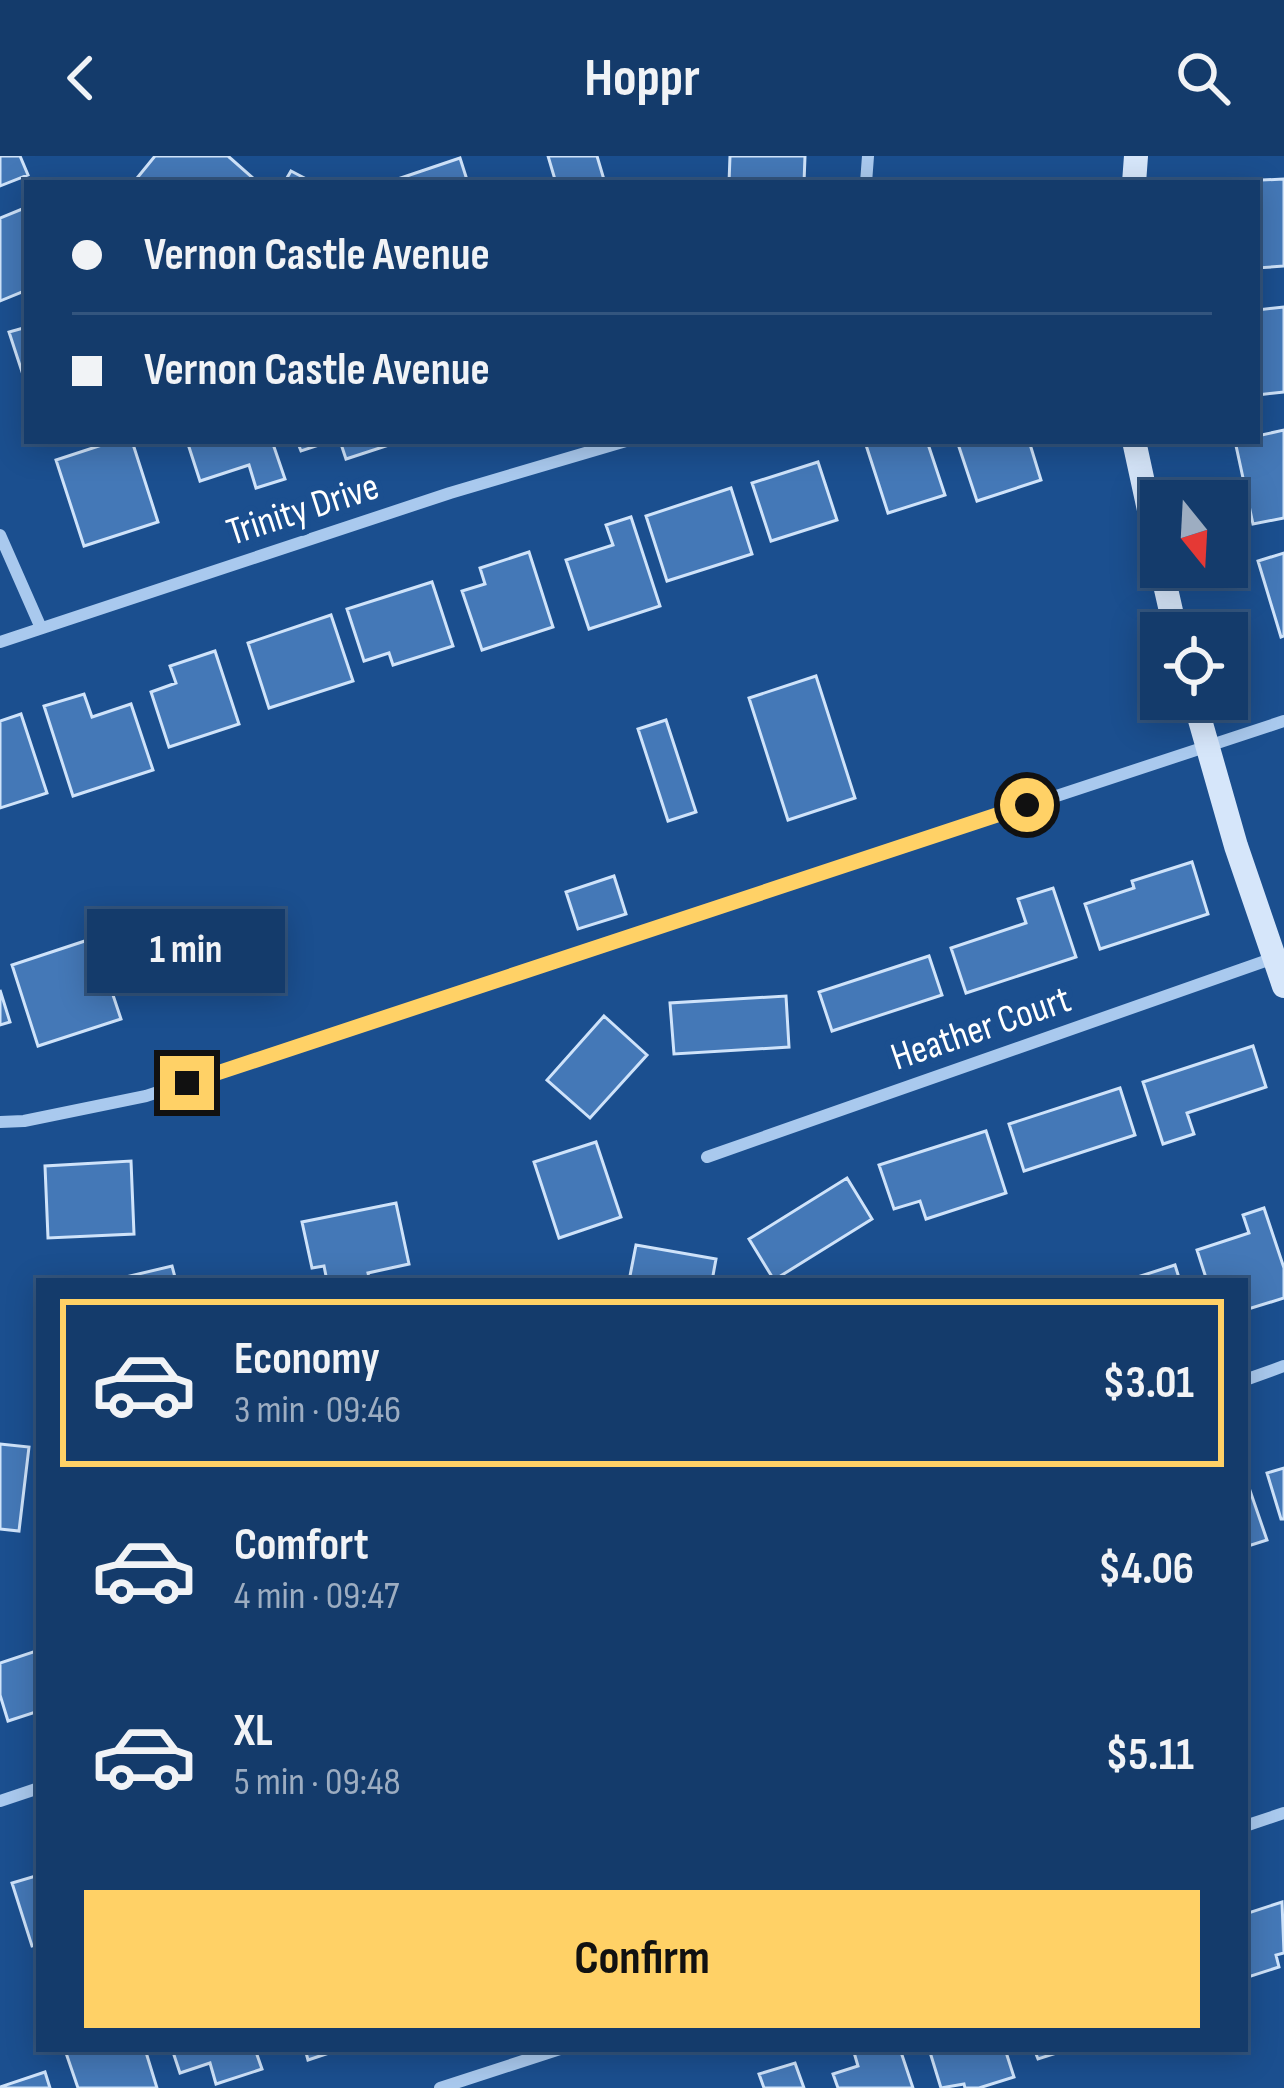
<!DOCTYPE html>
<html lang="en">
<head>
<meta charset="utf-8">
<style>
	body { margin:0; font-family:"Sofia Sans Condensed",sans-serif; background:#1d4271; color:#f1f3f6; height:100vh; display:flex; flex-direction:column; font-size:45px; white-space:nowrap }
	* { box-sizing:border-box; margin:0 }
	p { font-size:39px; color:#9dadc1 }
	.icon { flex:none; width:66px; height:66px; fill:none; stroke:currentColor; stroke-width:2; stroke-linecap:round; stroke-linejoin:round }
	.map { position:relative; flex:1; overflow:hidden }
	.sheet { position:absolute; left:36px; top:1122px; width:1212px; height:774px; display:flex; flex-direction:column; background:#143b6b; border-radius:0px; box-shadow:0 6px 30px #0003,0 0 0 3px #33557e }
	.sheet>* { flex:none }
	.banner { position:absolute; left:24px; top:24px; width:1236px; height:264px; border-radius:0px; box-shadow:0 6px 30px #0003,0 0 0 3px #33557e; display:grid; align-content:center; height:264px; padding:0 48px; background:#143b6b }
	.needle { width:78px; rotate:162deg }
	.tools { position:absolute; left:1140px; top:324px; display:grid; gap:24px }
	.tools a { display:grid; place-items:center; width:108px; height:108px; border-radius:0px; background:#143b6b; box-shadow:0 6px 30px #0003,0 0 0 3px #33557e; font-size:60px }
	.end { position:absolute; width:54px; height:54px; margin:-27px; border:15px solid #ffd166; background:#111; box-shadow:0 0 0 6px #111 }
	.from { border-radius:50% }
	.bubble { position:absolute; height:84px; border-radius:0px; background:#143b6b; box-shadow:0 6px 30px #0003,0 0 0 3px #33557e; font-size:39px; font-weight:700; line-height:84px; text-align:center }
	.banner b { display:flex; align-items:center; gap:42px; height:114px; font-size:45px }
	.banner b+b { border-top:3px solid #33557e }
	.banner i { width:30px; height:30px; background:#f1f3f6 }
	ul { padding:21px 0 0; list-style:none }
	li { display:flex; align-items:center; gap:36px; height:168px; margin:0 24px 18px; padding:0 24px; border:6px solid transparent; border-radius:0px }
	li div { flex:1 }
	li b { display:block; font-size:45px }
	li em { font-style:normal; font-weight:700 }
	li.on { border-color:#ffd166 }
	li>.icon { width:108px; height:108px; stroke-width:1.5 }
	.button { display:flex; gap:24px; margin-top:auto; padding:24px 48px }
	.button a { flex:1; height:138px; border-radius:0px; background:#ffd166; color:#111; font-size:48px; font-weight:700; line-height:138px; text-align:center }
	header { display:flex; justify-content:space-between; align-items:center; height:156px; padding:0 48px; background:#143b6b; font-size:54px; font-weight:700 }
	.map>svg:first-child { display:block }
	.building { fill:#4478b7; stroke:#cfe3fa; stroke-width:3 }
	.lines { fill:none; stroke-linecap:round; stroke-linejoin:round }
	.minor { stroke:#a9c9ee; stroke-width:12 }
	.secondary { stroke:#d6e6fa; stroke-width:24 }
	.route { stroke:#ffd166; stroke-width:15 }
	.labels { text-anchor:middle; dominant-baseline:central; stroke-width:12; stroke-linejoin:round; paint-order:stroke }
	.street-label { font-size:39px; fill:#fff; stroke:#1b4f8f }
</style>
</head>
<body>
<header><svg class="icon" aria-label="back" viewBox="0 0 24 24"><path d="M15 5l-7 7 7 7"/></svg>Hoppr<svg class="icon" aria-label="search" viewBox="0 0 24 24"><circle cx="10" cy="10" r="6"/><path d="M15 15l6 6"/></svg></header>
<div class="map">
<svg width="1284" height="1932" viewBox="0 0 1284 1932">
	<rect width="100%" height="100%" fill="#1b4f8f"/>
	<path class="building" d="M0,0H20L28,19L0,30Z
		M155,0H228L253,22L248,27H133Z
		M548,0H597L605,27H556Z
		M730,0H805L804,27H729Z
		M460,2L468,27H386Z
		M291,15L314,27H284Z
		M1284,23V110L1257,112V27L1217,26Z
		M27,51V134L0,145V62Z
		M1284,151V236L1257,239V154Z
		M27,171V231L9,176Z
		M1284,274V362L1253,368L1235,285H1257V280Z
		M114,285H132L158,366L84,390L56,304Z
		M187,285H272L285,323L256,332L249,309L200,325Z
		M297,285H331L301,295Z
		M340,285H385L386,290L346,303Z
		M927,285L945,339L888,357L865,286Z
		M957,285H1029L1041,324L977,345Z
		M818,306L837,364L771,385L752,327Z
		M731,332L752,398L667,425L646,360Z
		M631,361L660,450L589,473L566,404L613,389L606,369Z
		M529,396L553,471L482,494L462,435L485,428L480,412Z
		M1284,397V480L1281,481L1258,405Z
		M432,426L453,490L393,509L389,497L364,505L347,453Z
		M331,459L353,525L269,552L248,487Z
		M215,495L239,568L169,591L151,536L176,527L170,510Z
		M816,520L855,642L788,664L749,542Z
		M84,538L92,561L131,548L153,614L73,640L44,550Z
		M21,558L47,637L0,652V565Z
		M666,564L696,656L668,665L638,573Z
		M1192,706L1208,758L1100,793L1085,748L1134,732L1132,725Z
		M614,720L626,758L578,773L566,736Z
		M1053,732L1076,801L966,837L951,792L1026,767L1018,743Z
		M94,782L121,863L38,890L12,809Z
		M929,800L942,839L832,875L819,836Z
		M0,834L10,866L0,869Z
		M786,840L789,891L674,898L670,847Z
		M604,860L647,899L590,962L547,924Z
		M1253,890L1266,931L1187,957L1194,978L1163,988L1143,926Z
		M1120,932L1135,979L1024,1015L1009,968Z
		M986,975L1006,1037L926,1063L920,1045L894,1053L879,1009Z
		M596,986L621,1061L559,1082L534,1006Z
		M131,1005L134,1078L48,1082L45,1010Z
		M847,1022L872,1063L774,1124L749,1083Z
		M396,1047L409,1108L368,1117L370,1125H327L324,1110L312,1112L302,1066Z
		M1264,1052L1284,1112V1142L1245,1154V1125H1207L1197,1094L1249,1077L1243,1059Z
		M636,1089L716,1103L712,1125H629Z
		M1175,1109L1180,1125H1125Z
		M172,1110L176,1125H109Z
		M0,1288L29,1291L19,1375L0,1373Z
		M1284,1312V1363H1281L1267,1317Z
		M1245,1320L1267,1384L1245,1391Z
		M39,1494V1555L8,1565L0,1539V1507Z
		M39,1719V1788L32,1790L12,1727Z
		M1282,1746L1284,1797L1276,1799L1279,1811L1245,1822V1758Z
		M80,1893H145L157,1932H78L66,1897Z
		M172,1893H255L262,1913L216,1928L210,1907L180,1917Z
		M305,1893H341L308,1904Z
		M853,1893H900L913,1932H838L833,1918L858,1910Z
		M929,1893H1005L1014,1921L979,1932H965L964,1928L941,1932Z
		M1034,1893H1069L1038,1903Z
		M795,1907L804,1932H764L759,1918Z
		M45,1916L50,1932H0V1931Z"/>
	<g class="lines">
		<path class="minor" d="M866,27L868,0
			M0,379L41,472
			M0,486L450,337L626,285
			M0,966L24,965L146,940L1284,565
			M707,1001L1274,802
			M1245,1224L1284,1210
			M0,1645L39,1632
			M1245,1670L1284,1657
			M440,1932L560,1893"/>
		<path class="secondary" d="M1134,27L1136,0
			M1134,285L1161,409
			M1161,411L1176,477
			M1194,543L1236,690L1284,830"/>
	</g>
	<g class="lines">
		<path class="route" d="M187,927L1027,649"/>
	</g>
	<g class="labels">
		<g class="street-label">
			<text transform="translate(303 354) rotate(-18)">Trinity Drive</text>
			<text transform="translate(981 873) rotate(-19)">Heather Court</text>
		</g>
	</g>
</svg>
<div class="tools">
<a><svg class="needle" viewBox="-14 -14 28 28"><path d="M0-13l5 13h-10z" fill="#e53935"/><path d="M0 13l5-13h-10z" fill="#9dadc1"/></svg></a>
<a><svg class="icon" aria-label="locate" viewBox="0 0 24 24"><circle cx="12" cy="12" r="6"/><path d="M12 2v4M12 18v4M2 12h4M18 12h4"/></svg></a>
</div>
<i class="end from" style="left:1027px;top:649px"></i>
<i class="end" style="left:187px;top:927px"></i>
<div class="bubble" style="left:87px;top:753px;width:198px">1 min</div>
<div class="banner">
<b><i class="from"></i>Vernon Castle Avenue</b>
<b><i></i>Vernon Castle Avenue</b>
</div>
<section class="sheet">
<ul>
<li class="on"><svg class="icon" aria-label="car" viewBox="0 0 24 24"><path d="M5 17H2v-5l4-1 3-4h7l3 4 3 1v5h-3M9 17h6M6 11h13"/><circle cx="7" cy="17" r="2"/><circle cx="17" cy="17" r="2"/></svg><div><b>Economy</b><p>3 min · 09:46</p></div><em>$3.01</em></li>
<li><svg class="icon" aria-label="car" viewBox="0 0 24 24"><path d="M5 17H2v-5l4-1 3-4h7l3 4 3 1v5h-3M9 17h6M6 11h13"/><circle cx="7" cy="17" r="2"/><circle cx="17" cy="17" r="2"/></svg><div><b>Comfort</b><p>4 min · 09:47</p></div><em>$4.06</em></li>
<li><svg class="icon" aria-label="car" viewBox="0 0 24 24"><path d="M5 17H2v-5l4-1 3-4h7l3 4 3 1v5h-3M9 17h6M6 11h13"/><circle cx="7" cy="17" r="2"/><circle cx="17" cy="17" r="2"/></svg><div><b>XL</b><p>5 min · 09:48</p></div><em>$5.11</em></li>
</ul>
<div class="button"><a>Confirm</a></div>
</section>
</div>
</body>
</html>
